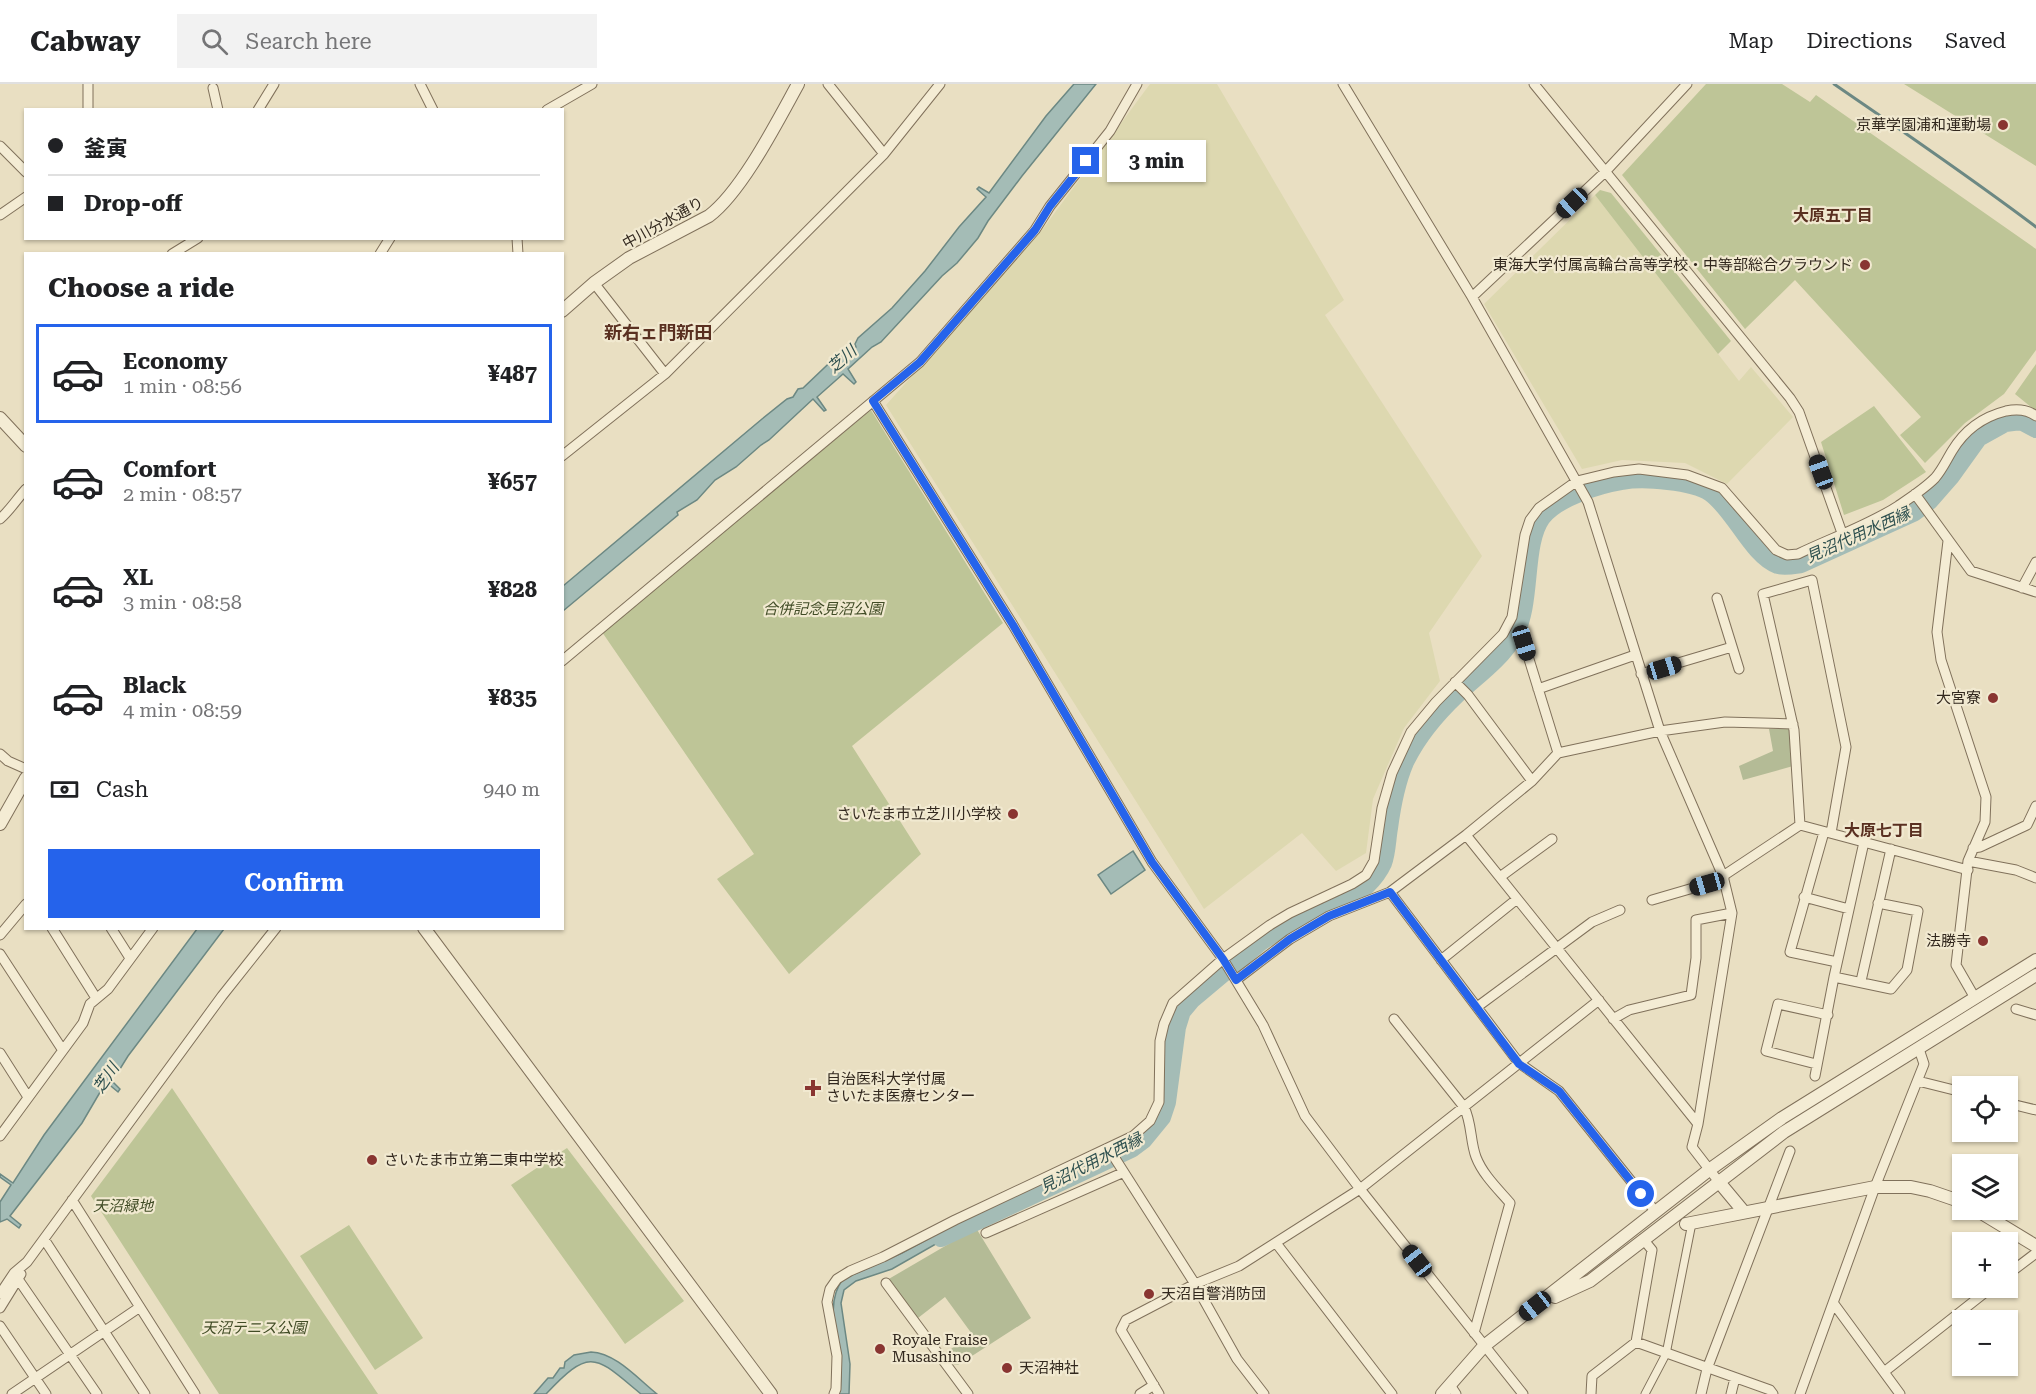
<!DOCTYPE html>
<html lang="en">
<head>
<meta charset="utf-8">
<style>
	body { margin:0; font-family:"Roboto Serif","Noto Sans JP",serif; background:#f2f2f2; color:#202124; height:100vh; display:flex; flex-direction:column; font-size:22px; white-space:nowrap }
	* { box-sizing:border-box; margin:0 }
	p { font-size:20px; color:#757577 }
	.icon { flex:none; width:33px; height:33px; fill:none; stroke:currentColor; stroke-width:2; stroke-linecap:round; stroke-linejoin:round }
	.map { position:relative; flex:1; overflow:hidden }
	.panel { position:absolute; left:24px; top:168px; width:540px; height:678px; display:flex; flex-direction:column; background:#fff; border-radius:0px; box-shadow:0 2px 4px #0004 }
	.panel>* { flex:none }
	.top-card { position:absolute; left:24px; top:24px; width:540px; height:132px; border-radius:0px; box-shadow:0 2px 4px #0004; display:grid; align-content:center; height:132px; padding:0 24px; background:#fff }
	.fabs { position:absolute; left:1952px; top:992px; display:grid; gap:12px }
	.fabs a { display:grid; place-items:center; width:66px; height:66px; border-radius:0px; background:#fff; box-shadow:0 2px 4px #0004; font-size:30px }
	.end { position:absolute; width:27px; height:27px; margin:-14px; border:8px solid #2563eb; background:#fff; box-shadow:0 0 0 3px #fff }
	.from { border-radius:50% }
	.bubble { position:absolute; height:42px; border-radius:0px; background:#fff; box-shadow:0 2px 4px #0004; font-size:20px; font-weight:700; line-height:42px; text-align:center }
	.car { position:absolute; width:18px; height:36px; margin:-18px -9px; border-radius:8px; box-shadow:0 0 4px 2px #0007; background:linear-gradient(#222 24%,#8ab4d8 0 40%,#222 0 76%,#8ab4d8 0 86%,#222 0) }
	.top-card b { display:flex; align-items:center; gap:21px; height:57px; font-size:22px }
	.top-card b+b { border-top:2px solid #e0e0e0 }
	.top-card i { width:15px; height:15px; background:#202124 }
	ul { padding:0; list-style:none }
	li { display:flex; align-items:center; gap:18px; height:99px; margin:0 12px 9px; padding:0 12px; border:3px solid transparent; border-radius:0px }
	li div { flex:1 }
	li b { display:block; font-size:22px }
	li em { font-style:normal; font-weight:700 }
	li.selected { border-color:#2563eb }
	li>.icon { width:54px; height:54px; stroke-width:1.5 }
	h2 { padding:0 24px; font-size:27px; line-height:72px }
	.pay { display:flex; align-items:center; gap:15px; height:66px; padding:0 24px; font-size:22px }
	.pay p { margin-inline-start:auto }
	.action { display:flex; gap:12px; margin-top:auto; padding:12px 24px }
	.action a { flex:1; height:69px; border-radius:0px; background:#2563eb; color:#fff; font-size:24px; font-weight:700; line-height:69px; text-align:center }
	header { display:flex; align-items:center; gap:36px; box-sizing:border-box; height:84px; padding:0 30px; background:#fff; border-bottom:2px solid #e0e0e0 }
	header strong { font-size:28px }
	nav { display:flex; gap:33px; margin-inline-start:auto; font-size:21px }
	.search { width:420px; height:54px; background:#f2f2f2; display:flex; align-items:center; gap:15px; box-sizing:border-box; padding:0 21px; border-radius:0px; color:#757577; font-size:22px }
	.map>svg:first-child { display:block }
	.farmland { fill:#ddd8b0 }
	.green { fill:#bec597 }
	.cemetery { fill:#b4bb96 }
	.water { fill:#a4bcb6; stroke:#6c8883; stroke-width:1.5 }
	.lines { fill:none; stroke-linecap:round; stroke-linejoin:round }
	.stream { stroke:#6c8883; stroke-width:3 }
	.river { stroke:#a4bcb6; stroke-width:20 }
	.pedestrian-casing { stroke:#80715b; stroke-width:9 }
	.minor-casing { stroke:#80715b; stroke-width:11 }
	.tertiary-casing { stroke:#80715b; stroke-width:14 }
	.pedestrian { stroke:#f4ecd4; stroke-width:7 }
	.minor { stroke:#f4ecd4; stroke-width:9 }
	.tertiary { stroke:#f4ecd4; stroke-width:12 }
	.route { stroke:#2563eb; stroke-width:8 }
	.poi-dot { fill:#893531; stroke:#f1e9d0; stroke-width:2 }
	.labels { text-anchor:middle; dominant-baseline:central; stroke-width:4.5; stroke-linejoin:round; paint-order:stroke }
	.poi-label { font-size:15px; fill:#32281e; stroke:#f1e9d0; text-anchor:end }
	.street-label { font-size:15px; fill:#32281e; stroke:#f1e9d0 }
	.park-label { font-size:15px; font-style:italic; fill:#414c26; stroke:#f1e9d0 }
	.neighbourhood-label { font-size:16px; font-weight:bold; fill:#5a3021; stroke:#f1e9d0 }
	.water-label { font-size:16px; font-style:italic; fill:#2e504f; stroke:#f1e9d0 }
	.quarter-label { font-size:18px; font-weight:bold; fill:#5a3021; stroke:#f1e9d0 }
</style>
</head>
<body>
<header>
<strong>Cabway</strong>
<div class="search"><svg class="icon" aria-label="search" viewBox="0 0 24 24"><circle cx="10" cy="10" r="6"/><path d="M15 15l6 6"/></svg>Search here</div>
<nav><a>Map</a><a>Directions</a><a>Saved</a></nav>
</header>
<div class="map">
<svg width="2036" height="1310" viewBox="0 0 2036 1310">
	<rect width="100%" height="100%" fill="#e9dfc2"/>
	<path class="farmland" d="M1150,0H1217L1344,216L1325,231L1482,472L1429,549L1440,597L1404,644L1373,715L1366,769L1336,787L1302,749L1204,825L886,321L1042,146Z
		M1595,111L1739,297L1751,283L1793,333L1727,400L1685,379L1622,376L1582,385L1484,220Z"/>
	<path class="green" d="M1706,0H1782L1810,18L1816,11L2036,165V266L2004,310L1965,339L1925,379L1900,351L1921,333L1795,196L1745,245L1622,91Z
		M1904,0H2036V82Z
		M1600,106L1611,109L1731,257L1718,270L1595,111Z
		M2036,280V327L2015,310Z
		M1874,322L1926,388L1883,416L1844,431L1821,358Z
		M871,326L1003,539L852,662L921,770L789,890L717,795L754,770L602,548Z
		M172,1004L378,1310H219L91,1112Z
		M567,1064L684,1217L625,1260L511,1101Z
		M349,1141L423,1254L375,1286L300,1172Z"/>
	<path class="cemetery" d="M1769,645H1790L1793,682L1743,696L1739,682L1773,667Z
		M976,1144L1031,1234L958,1281L951,1280L944,1270L972,1250L945,1213L918,1234L914,1233L887,1196Z"/>
	<path class="water" d="M1074,0H1096L1022,92L988,137L978,154L957,179L942,192L881,258L872,263L848,285L856,298L854,300L843,290L817,313L826,326L824,327L813,315L769,356L761,361L736,383L715,396L697,416L677,428L678,431L563,527V502L762,335L787,315L793,313L798,305L803,304L844,265H852L856,263L855,260L858,254L892,224L925,187L959,143L986,113L977,105L979,103L989,109L1046,32Z
		M1133,767L1145,786L1111,810L1098,791Z
		M197,845H224L128,972L120,985L109,994L120,1005L118,1008L106,998L82,1039L10,1132L21,1141L19,1144L7,1135L0,1138V1118L11,1101L0,1093V1090L13,1099L44,1051Z
		M961,1137L964,1144L892,1185L856,1197L844,1206L841,1219L850,1280L849,1310H839C848,1274 819,1226 843,1195L902,1169Z
		M591,1268C616,1269 638,1295 657,1310H641C595,1272 591,1262 546,1310H534L548,1294H553L560,1284H564L565,1278L574,1271Z"/>
	<g class="lines">
		<path class="stream" d="M1834,0C1902,47 1970,93 2036,143"/>
		<path class="river" d="M941,1153L1131,1064L1143,1055L1161,1033L1166,1018L1176,943L1181,927L1191,915L1259,858L1286,840L1366,801C1372,795 1378,788 1382,779C1386,769 1386,755 1388,744C1391,721 1395,699 1404,678C1416,653 1436,629 1456,610C1475,592 1500,575 1513,552C1532,519 1521,461 1541,433C1556,413 1598,400 1622,396C1643,392 1694,396 1711,408C1735,425 1753,471 1778,480C1785,482 1794,480 1801,479L1913,428L1929,416L1950,392L1978,353L2005,338L2021,336L2036,344"/>
		<defs>
			<path id="pedestrian" d="M1645,1310L1666,1270L1692,1139"/>
			<path id="minor" d="M88,0V26
				M420,0L433,26
				M828,0L884,70
				M1343,0L1472,213L1588,418L1660,647L1723,792L1732,829L1698,1040L1692,1063L1719,1098
				M1534,0L1790,314L1799,328L1842,449
				M213,4L218,26
				M258,26L274,0
				M547,26L592,0
				M0,62L26,88
				M0,131L26,113
				M517,154L518,170
				M172,170L198,154
				M380,170L390,154
				M594,199L665,290
				M1472,213L1605,88L1687,0
				M873,317L1013,541L1152,778L1223,875L1263,941L1305,1032L1360,1105L1523,1310
				M562,372L665,290L884,70L940,0
				M1915,410L1971,487L2036,508
				M0,435C11,425 16,416 26,405
				M1948,457L1937,548L1941,576L1986,713L1985,738L1968,777L1956,881L1975,914
				M2022,504L2036,478
				M1717,514L1739,585
				M1524,559L1558,669
				M562,577L920,278L1035,146L1050,122L1110,47L1137,0
				M1641,590L1732,563
				M1455,598L1468,611L1532,697
				M1538,605L1635,571
				M0,670L8,677L26,685
				M1800,741L1794,646L1763,510L1812,496L1846,663L1831,749
				M1824,748L1790,868L1837,878
				M1466,751L1698,1040
				M1973,764L1980,763L2027,741L2036,722
				M1968,777L2016,786L2036,794
				M1723,792L1800,741L1968,786
				M1500,793L1552,755
				M1390,808L1519,979L1559,1007L1655,1127
				M1804,813L1849,825
				M1652,816L1724,795
				M52,844L96,914
				M111,844L130,874
				M0,851L26,820
				M0,870L62,965
				M1441,876L1517,815
				M1834,893L1891,905L1907,886L1918,827L1878,819
				M1236,896L1290,855L1329,832L1390,808L1466,751L1532,697L1558,669L1660,647L1725,638L1793,640
				M1861,897L1891,765
				M1477,923L1592,838L1620,826
				M2016,925L2036,931
				M1394,935L1464,1023C1472,1039 1470,1057 1476,1073C1483,1091 1498,1105 1510,1119L1474,1249
				M1613,935L1629,926L1691,911L1696,874V836L1732,829
				M0,969L28,1013
				M1816,980L1766,967L1778,920L1828,931
				M1815,992L1834,893L1864,758
				M1918,997L1962,1008
				M2007,1019L2036,1026
				M0,1052L83,939L90,920L108,905L153,844
				M1109,1065L1195,1200L1237,1275L1264,1310
				M72,1116L195,1310
				M986,1149L1122,1089
				M44,1155L145,1310
				M1276,1159L1392,1310
				M2007,1191L2036,1169
				M18,1195L97,1310
				M886,1199L968,1310
				M0,1210L14,1189L27,1178L222,912L276,844
				M1834,1220L1900,1310
				M0,1224L21,1190
				M0,1242L46,1310
				M1636,1258L1770,1306L1773,1310
				M1884,1288L1992,1203
				M1450,1301L1456,1310
				M12,1310L140,1223
				M834,1310L836,1305L837,1272L827,1218L830,1205L837,1195L850,1187L883,1173L955,1136L1133,1052L1150,1037L1159,1018L1160,957L1164,940L1173,919L1223,875L1270,841L1290,829L1352,800L1366,791L1374,777L1382,724L1392,689L1411,648L1436,618L1503,550L1512,533L1525,451L1530,436L1539,424L1577,397L1614,388L1639,385L1687,391L1722,404L1776,466L1787,471L1798,470C1831,454 1867,442 1898,422C1910,414 1924,405 1935,394C1942,386 1946,377 1952,367C1964,347 1982,333 2006,327C2016,325 2027,325 2036,332
				M1140,1310L1154,1301
				M1159,1310L1121,1246L1126,1236L1195,1200L1239,1182L1360,1105L1599,916
				M1591,1310L1592,1292L1636,1258L1652,1166L1643,1155
				M1701,1310L1707,1285L1790,1067
				M1731,1310L1735,1294
				M1800,1310L1875,1103L1924,980L1919,965"/>
			<path id="tertiary" d="M562,227L594,199L629,174L709,132C742,107 777,38 798,0
				M0,334L26,362
				M0,740L26,694
				M424,844L771,1310
				M1719,1098L1744,1128
				M1975,1125L2036,1162
				M1686,1140L1875,1103H1911L1930,1107L1962,1118
				M1555,1213L1590,1197L1784,1048L2036,891
				M1442,1310L1484,1262L1709,1086L1782,1034L2036,876"/>
		</defs>
		<use href="#pedestrian" class="pedestrian-casing"/>
		<use href="#minor" class="minor-casing"/>
		<use href="#tertiary" class="tertiary-casing"/>
		<use href="#pedestrian" class="pedestrian"/>
		<use href="#minor" class="minor"/>
		<use href="#tertiary" class="tertiary"/>
	</g>
	<g class="lines">
		<path class="route" d="M1086,77L1050,122L1035,146L920,278L873,317L1013,541L1152,778L1223,875L1236,896L1290,855L1329,832L1390,808L1519,980L1559,1007L1641,1110"/>
	</g>
	<g class="poi-dot">
		<circle cx="2003" cy="41" r="6"/>
		<circle cx="1865" cy="181" r="6"/>
		<circle cx="1993" cy="614" r="6"/>
		<circle cx="1013" cy="730" r="6"/>
		<circle cx="1983" cy="857" r="6"/>
		<path d="M810 995h6v6h6v6h-6v6h-6v-6h-6v-6h6z"/>
		<circle cx="372" cy="1076" r="6"/>
		<circle cx="1149" cy="1210" r="6"/>
		<circle cx="880" cy="1265" r="6"/>
		<circle cx="1007" cy="1284" r="6"/>
	</g>
	<g class="labels">
		<g class="poi-label">
			<text x="1991" y="41">京華学園浦和運動場</text>
			<text x="1853" y="181">東海大学付属高輪台高等学校・中等部総合グラウンド</text>
			<text x="1981" y="614">大宮寮</text>
			<text x="1001" y="730">さいたま市立芝川小学校</text>
			<text x="1971" y="857">法勝寺</text>
			<text x="826" y="995" text-anchor="start">自治医科大学付属<tspan x="826" dy="17">さいたま医療センター</tspan></text>
			<text x="384" y="1076" text-anchor="start">さいたま市立第二東中学校</text>
			<text x="1161" y="1210" text-anchor="start">天沼自警消防団</text>
			<text x="892" y="1256" text-anchor="start">Royale Fraise<tspan x="892" dy="17">Musashino</tspan></text>
			<text x="1019" y="1284" text-anchor="start">天沼神社</text>
		</g>
		<g class="street-label">
			<text transform="translate(663 139) rotate(-29)">中川分水通り</text>
		</g>
		<g class="park-label">
			<text x="823" y="525">合併記念見沼公園</text>
			<text x="123" y="1122">天沼緑地</text>
			<text x="254" y="1244">天沼テニス公園</text>
		</g>
		<g class="neighbourhood-label">
			<text x="1833" y="131">大原五丁目</text>
			<text x="1884" y="746">大原七丁目</text>
		</g>
		<g class="water-label">
			<text transform="translate(842 275) rotate(-41)">芝川</text>
			<text transform="translate(1858 451) rotate(-24)">見沼代用水西縁</text>
			<text transform="translate(106 994) rotate(-56)">芝川</text>
			<text transform="translate(1091 1079) rotate(-27)">見沼代用水西縁</text>
		</g>
		<g class="quarter-label">
			<text x="658" y="248">新右ェ門新田</text>
		</g>
	</g>
</svg>
<div class="fabs">
<a><svg class="icon" aria-label="locate" viewBox="0 0 24 24"><circle cx="12" cy="12" r="6"/><path d="M12 2v4M12 18v4M2 12h4M18 12h4"/></svg></a>
<a><svg class="icon" aria-label="layers" viewBox="0 0 24 24"><path d="M12 4l9 5-9 5-9-5zM3 14l9 5 9-5"/></svg></a>
<a>+</a>
<a>−</a>
</div>
<i class="end from" style="left:1641px;top:1110px"></i>
<i class="end" style="left:1086px;top:77px"></i>
<div class="bubble" style="left:1107px;top:56px;width:99px">3 min</div>
<i class="car" style="left:1572px;top:119px;rotate:227deg"></i>
<i class="car" style="left:1821px;top:388px;rotate:340deg"></i>
<i class="car" style="left:1524px;top:559px;rotate:163deg"></i>
<i class="car" style="left:1664px;top:584px;rotate:73deg"></i>
<i class="car" style="left:1707px;top:800px;rotate:254deg"></i>
<i class="car" style="left:1417px;top:1177px;rotate:322deg"></i>
<i class="car" style="left:1535px;top:1222px;rotate:232deg"></i>
<div class="top-card">
<b><i class="from"></i>釜寅</b>
<b><i></i>Drop-off</b>
</div>
<section class="panel">
<h2>Choose a ride</h2>
<ul>
<li class="selected"><svg class="icon" aria-label="car" viewBox="0 0 24 24"><path d="M5 17H2v-5l4-1 3-4h7l3 4 3 1v5h-3M9 17h6M6 11h13"/><circle cx="7" cy="17" r="2"/><circle cx="17" cy="17" r="2"/></svg><div><b>Economy</b><p>1 min · 08:56</p></div><em>¥487</em></li>
<li><svg class="icon" aria-label="car" viewBox="0 0 24 24"><path d="M5 17H2v-5l4-1 3-4h7l3 4 3 1v5h-3M9 17h6M6 11h13"/><circle cx="7" cy="17" r="2"/><circle cx="17" cy="17" r="2"/></svg><div><b>Comfort</b><p>2 min · 08:57</p></div><em>¥657</em></li>
<li><svg class="icon" aria-label="car" viewBox="0 0 24 24"><path d="M5 17H2v-5l4-1 3-4h7l3 4 3 1v5h-3M9 17h6M6 11h13"/><circle cx="7" cy="17" r="2"/><circle cx="17" cy="17" r="2"/></svg><div><b>XL</b><p>3 min · 08:58</p></div><em>¥828</em></li>
<li><svg class="icon" aria-label="car" viewBox="0 0 24 24"><path d="M5 17H2v-5l4-1 3-4h7l3 4 3 1v5h-3M9 17h6M6 11h13"/><circle cx="7" cy="17" r="2"/><circle cx="17" cy="17" r="2"/></svg><div><b>Black</b><p>4 min · 08:59</p></div><em>¥835</em></li>
</ul>
<div class="pay"><svg class="icon" aria-label="cash" viewBox="0 0 24 24"><path d="M3 7h18v10H3z"/><circle cx="12" cy="12" r="2"/></svg>Cash<p>940 m</p></div>
<div class="action"><a>Confirm</a></div>
</section>
</div>
</body>
</html>
